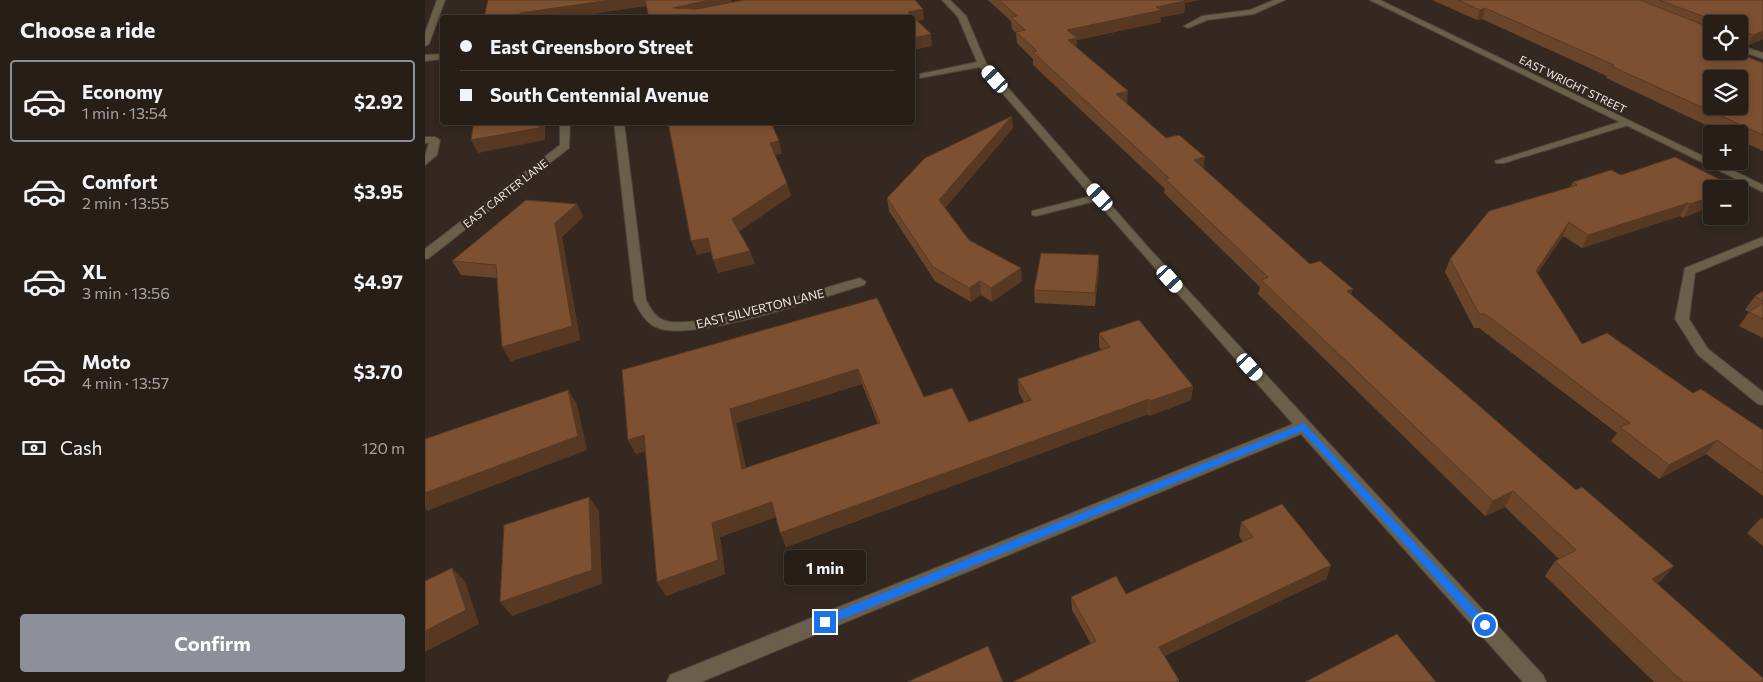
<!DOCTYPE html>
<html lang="en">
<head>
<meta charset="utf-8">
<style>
	body { margin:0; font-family:Commissioner,sans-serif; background:#2f2721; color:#f1f3f6; height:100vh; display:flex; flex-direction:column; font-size:19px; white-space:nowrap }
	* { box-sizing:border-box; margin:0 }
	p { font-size:16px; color:#a4a2a2 }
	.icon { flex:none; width:28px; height:28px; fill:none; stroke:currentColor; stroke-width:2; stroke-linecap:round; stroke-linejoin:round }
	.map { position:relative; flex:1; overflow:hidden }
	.side { display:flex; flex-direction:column; background:#271e18; width:425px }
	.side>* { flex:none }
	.top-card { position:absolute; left:15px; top:15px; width:475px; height:110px; border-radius:5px; box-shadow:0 2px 8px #0003,0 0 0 1px #433c37; display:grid; align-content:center; height:110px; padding:0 20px; background:#271e18 }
	.tools { position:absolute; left:1278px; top:15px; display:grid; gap:10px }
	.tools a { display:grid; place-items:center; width:45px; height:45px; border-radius:5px; background:#271e18; box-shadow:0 2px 8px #0003,0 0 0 1px #433c37; font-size:25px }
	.end { position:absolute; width:22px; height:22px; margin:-11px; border:6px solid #1a73e8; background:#fff; box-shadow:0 0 0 2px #fff }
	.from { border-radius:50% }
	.bubble { position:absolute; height:35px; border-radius:5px; background:#271e18; box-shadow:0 2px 8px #0003,0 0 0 1px #433c37; font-size:16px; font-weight:700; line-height:35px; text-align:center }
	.car { position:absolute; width:15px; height:30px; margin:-15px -8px; border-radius:6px; box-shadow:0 0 4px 1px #0007; background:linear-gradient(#fff 24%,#345 0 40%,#fff 0 76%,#345 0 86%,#fff 0) }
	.top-card b { display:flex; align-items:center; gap:18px; height:48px; font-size:19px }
	.top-card b+b { border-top:1px solid #433c37 }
	.top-card i { width:12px; height:12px; background:#f1f3f6 }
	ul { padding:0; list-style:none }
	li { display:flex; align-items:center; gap:15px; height:82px; margin:0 10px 8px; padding:0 10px; border:2px solid transparent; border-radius:5px }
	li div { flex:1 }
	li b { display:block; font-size:19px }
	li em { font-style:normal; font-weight:700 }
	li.active { border-color:#8c9099 }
	li>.icon { width:45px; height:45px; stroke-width:1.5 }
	h2 { padding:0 20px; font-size:22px; line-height:60px }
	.pay { display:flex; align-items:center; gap:12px; height:55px; padding:0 20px; font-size:19px }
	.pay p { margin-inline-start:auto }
	.button { display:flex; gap:10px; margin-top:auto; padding:10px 20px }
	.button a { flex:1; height:58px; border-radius:5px; background:#8c9099; color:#fff; font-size:20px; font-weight:700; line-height:58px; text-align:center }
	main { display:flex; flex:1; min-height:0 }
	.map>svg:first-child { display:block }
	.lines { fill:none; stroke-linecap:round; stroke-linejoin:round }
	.service-casing { stroke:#4e433b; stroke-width:2 }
	.minor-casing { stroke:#4e433b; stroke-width:2 }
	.tertiary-casing { stroke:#4e433b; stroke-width:2 }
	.service { fill:#695f4a; fill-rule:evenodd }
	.minor { fill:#695f4a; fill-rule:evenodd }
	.tertiary { fill:#695f4a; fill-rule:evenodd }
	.wall { fill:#6b452a; fill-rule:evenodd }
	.shaded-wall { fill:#573822 }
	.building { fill:#7c5031; stroke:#573822; fill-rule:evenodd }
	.route { fill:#1a73e8 }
	.labels { text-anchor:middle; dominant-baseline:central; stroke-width:5; stroke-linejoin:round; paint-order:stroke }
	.far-street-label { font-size:11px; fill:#f0e8e3; stroke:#342820 }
	.street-label { font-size:12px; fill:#f0e8e3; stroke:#342820 }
</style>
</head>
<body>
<main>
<section class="side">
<h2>Choose a ride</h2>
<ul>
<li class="active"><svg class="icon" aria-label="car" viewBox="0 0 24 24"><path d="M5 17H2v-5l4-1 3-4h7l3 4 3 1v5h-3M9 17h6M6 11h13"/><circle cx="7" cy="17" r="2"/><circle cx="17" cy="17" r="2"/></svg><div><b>Economy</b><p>1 min · 13:54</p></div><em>$2.92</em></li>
<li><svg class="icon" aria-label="car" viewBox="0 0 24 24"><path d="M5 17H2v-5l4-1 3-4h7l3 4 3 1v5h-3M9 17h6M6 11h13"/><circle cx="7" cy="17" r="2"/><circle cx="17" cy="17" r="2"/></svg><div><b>Comfort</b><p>2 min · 13:55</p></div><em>$3.95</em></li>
<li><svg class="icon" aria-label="car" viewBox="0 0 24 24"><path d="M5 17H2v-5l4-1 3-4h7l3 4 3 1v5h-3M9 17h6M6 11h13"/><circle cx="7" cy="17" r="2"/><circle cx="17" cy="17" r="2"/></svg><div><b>XL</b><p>3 min · 13:56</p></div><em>$4.97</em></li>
<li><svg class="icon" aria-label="car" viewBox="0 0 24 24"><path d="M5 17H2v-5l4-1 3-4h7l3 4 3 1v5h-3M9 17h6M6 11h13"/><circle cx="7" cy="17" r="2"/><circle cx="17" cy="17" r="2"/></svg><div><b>Moto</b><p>4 min · 13:57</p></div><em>$3.70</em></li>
</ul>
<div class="pay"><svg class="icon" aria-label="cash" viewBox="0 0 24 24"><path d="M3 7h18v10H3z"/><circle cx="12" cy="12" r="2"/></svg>Cash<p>120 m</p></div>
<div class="button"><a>Confirm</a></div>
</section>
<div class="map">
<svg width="1338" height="682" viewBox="0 0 1338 682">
	<rect width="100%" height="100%" fill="#342820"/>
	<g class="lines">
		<defs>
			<path id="service" d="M849,0H860L829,14L782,20L763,28L759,26L777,16L825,10Z
				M1201,120L1206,123L1204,125L1079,163H1071L1070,161Z
				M0,137H10L15,140L12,155L0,165V156L4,143H0Z"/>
			<path id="minor" d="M517,0H525L541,16L561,63L722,246L1118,675L1121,682H1098L876,434L276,682H242L245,675L868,424L671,201L611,216L607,215V211L666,196L555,67L495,78V74L552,62L533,17Z
				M1314,45L1338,53V59L1314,50Z
				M135,122H145L144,148L4,258L0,259V249L135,145Z
				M189,122H199L221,300C225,308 230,317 238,320C267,333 399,287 435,278L441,282L439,285C398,297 270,342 233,328C221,324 214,311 209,300Z
				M1338,237V245L1270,273L1264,319L1283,349L1338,392V405L1333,404L1273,355L1250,319L1260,268Z"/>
			<path id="tertiary" d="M12,0H20L4,44L0,46V33Z
				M945,0H955L1338,185V192Z
				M18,54V59L0,61V55Z"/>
		</defs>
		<use href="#service" class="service-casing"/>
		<use href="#minor" class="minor-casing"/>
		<use href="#tertiary" class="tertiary-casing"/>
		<use href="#service" class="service"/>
		<use href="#minor" class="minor"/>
		<use href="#tertiary" class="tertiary"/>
	</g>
	<path class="wall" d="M563,0H774L760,3L759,13L736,17V22L652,40V48L702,104L741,138L778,168L885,264L926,294L1236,581L1232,583L1338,682H1229L1120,576L1130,561L1134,559L1080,507L1060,516L833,294L835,287L739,193L740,189L608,65V59L592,43L591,33L587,29L586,21Z
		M1007,0H1338V39L1322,46L1315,44L1314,24H1286V51L1338,63V151L1314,140V134H1300L1181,78L1182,76L1057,19L1052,20Z
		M588,128L520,208L544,240L597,281L567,302L556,295L546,302L510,281L464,211L462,198Z
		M1196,175L1312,188L1258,218L1255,216L1157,248L1138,236L1112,274L1157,344L1268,393L1338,430V496L1281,454L1234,479L1186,441L1192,433L1054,328H1049L1020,272L1025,259L1146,186L1148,182Z
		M152,204L158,217L137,237L155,340L86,361L77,347L72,278L36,275L27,261Z
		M674,255V269L670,306L610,303L609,290Z
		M1338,291V338L1314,326L1324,312L1320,310L1330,296Z
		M452,298L499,397L544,422L599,402L594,393L593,379L677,350L674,347V333L768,386L766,400L724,416L723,414L361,547L351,517L295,537L300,574L241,596L221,451L211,454L203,440ZM437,384L453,424L321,468L311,423Z
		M1338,518V546L1322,533L1335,519Z
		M816,522L906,565L901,579L739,656L754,680V682H588L666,644L647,610L646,597L701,594L818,542L814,536Z"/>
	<path class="shaded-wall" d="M186,0H220L222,6L141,18H94L95,13Z
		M285,0H306L308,6L254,18L248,8Z
		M753,0H774L760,3L759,13L736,17V22L652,40V50L643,52L642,30L731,7Z
		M1060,8L1057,19L1052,20L1055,10Z
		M498,9L499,20L488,22L483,12Z
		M1338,31V39L1322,46L1328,35Z
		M506,34L507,46L488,50V38Z
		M1318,38L1314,46V40Z
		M703,91L702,104L691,94Z
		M587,116L588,128L516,213L514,200Z
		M114,122H120V140L53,153L46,140Z
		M354,141L357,154L349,155L345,143Z
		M780,157L778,171L769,160Z
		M362,183L366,196L312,233L307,219Z
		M1286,197V207L1258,218L1265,204Z
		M1263,203L1255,216L1157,248L1163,235Z
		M152,204L158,217L137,237L155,340L86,361L77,347L130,223Z
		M1144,222L1138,236L1105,285L1111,271Z
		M283,238L288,251L272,255L266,241Z
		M325,251L330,264L293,273L288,260Z
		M674,255V269L670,306V293Z
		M596,268L597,281L567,302L566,288Z
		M555,281L556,295L546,302L544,288Z
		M928,289L923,304L922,291Z
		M433,369L437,384L311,423L324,483L317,469L305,409Z
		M768,386L766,400L724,416L725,401Z
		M143,390L152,404L162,450L2,511L0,508V493Z
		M724,399L723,414L361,547L355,533Z
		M219,435L227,449L211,454L203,440Z
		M1292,440L1281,454L1234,479L1244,465Z
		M1088,491L1080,507L1060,516L1068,501Z
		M164,497L174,511L177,584L87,616L75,602Z
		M347,502L353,516L295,537L300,574L241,596L232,582L287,523Z
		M906,565L901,579L732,660L734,647Z
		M1249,566L1236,581L1214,593L1227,579Z
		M27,568L40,581L54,624L0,652V631Z"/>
	<path class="building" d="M63,0H186L95,13L94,18H59Z
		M220,0H285L248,8L272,9L319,0H490L498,9L483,12L506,34L488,38V18H224Z
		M574,0H759L760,1L731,7L737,10L642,30L652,38L643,40L703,91L691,94L741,138L754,135L780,157L769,160L885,264L895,261L928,289L922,291L1151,490L1157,487L1249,566L1227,579L1338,678V682H1258L1130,561L1151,550L1088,491L1068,501L836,280L843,277L740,179L744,178L608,52L612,51L591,32L600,30L586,17L592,16Z
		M1033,0H1215L1286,28V51H1308L1338,63V135L1186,66L1189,65L1060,8L1055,10ZM1286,79H1314V106H1286Z
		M1234,0H1338V31L1328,35L1319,32L1318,38L1314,40V24H1293V22Z
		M587,116L514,200L544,240L596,268L566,288L555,281L544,288L508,267L462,198L500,158Z
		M49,122H114V128L46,140Z
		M243,122H346L354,141L345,143L362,183L307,219L325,251L288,260L283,238L266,241Z
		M1250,157L1312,188L1309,189H1286V197L1265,204L1263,203L1163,235L1144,222L1111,271L1157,344L1182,333L1268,393L1276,389L1338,430V473L1292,440L1244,465L1195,427L1205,423L1060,314H1054L1025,259L1064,211L1152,185L1148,182L1186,170L1196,175Z
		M101,200L152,204L130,223L147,326L77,347L71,265L27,261Z
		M616,253L674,255L670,293L609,290Z
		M1338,291V301L1330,296Z
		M452,298L499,397L527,388L544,422L606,400L593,379L685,347L674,333L714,320L768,386L725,401L724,399L355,533L347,502L287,523L293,560L232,582L219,435L203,440L197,370ZM433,369L455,423L317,469L305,409Z
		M1338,303V319L1324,312Z
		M143,390L153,436L0,493V439Z
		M164,497L167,570L75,602L79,525Z
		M857,504L906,565L734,647L754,680L751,682H588L671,641L646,597L691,576L701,594L828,537L816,522Z
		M27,568L41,610L0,631V581Z
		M972,634L1011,682H880Z
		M563,646L578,682H482Z"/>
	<path class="route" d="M879,423L1063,622V629H1056L877,431L403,625L400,627L394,622L396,618Z"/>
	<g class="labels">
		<g class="far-street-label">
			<text transform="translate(1148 84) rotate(26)">EAST WRIGHT STREET</text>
			<text transform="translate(80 193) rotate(-38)">EAST CARTER LANE</text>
		</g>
		<g class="street-label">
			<text transform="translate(335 308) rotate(-14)">EAST SILVERTON LANE</text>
		</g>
	</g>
</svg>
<div class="tools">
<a><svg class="icon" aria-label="locate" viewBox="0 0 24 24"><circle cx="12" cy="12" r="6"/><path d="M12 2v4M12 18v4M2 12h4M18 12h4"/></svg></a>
<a><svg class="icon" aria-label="layers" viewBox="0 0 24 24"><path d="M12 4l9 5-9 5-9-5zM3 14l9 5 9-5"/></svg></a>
<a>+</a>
<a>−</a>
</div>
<i class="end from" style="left:1060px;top:625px"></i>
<i class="end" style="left:400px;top:622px"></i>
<div class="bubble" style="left:359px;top:550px;width:82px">1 min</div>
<i class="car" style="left:570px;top:79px;rotate:318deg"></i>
<i class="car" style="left:675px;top:197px;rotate:318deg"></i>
<i class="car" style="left:745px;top:279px;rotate:138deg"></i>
<i class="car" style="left:825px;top:367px;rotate:138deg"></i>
<div class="top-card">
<b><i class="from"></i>East Greensboro Street</b>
<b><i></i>South Centennial Avenue</b>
</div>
</div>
</main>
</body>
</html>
